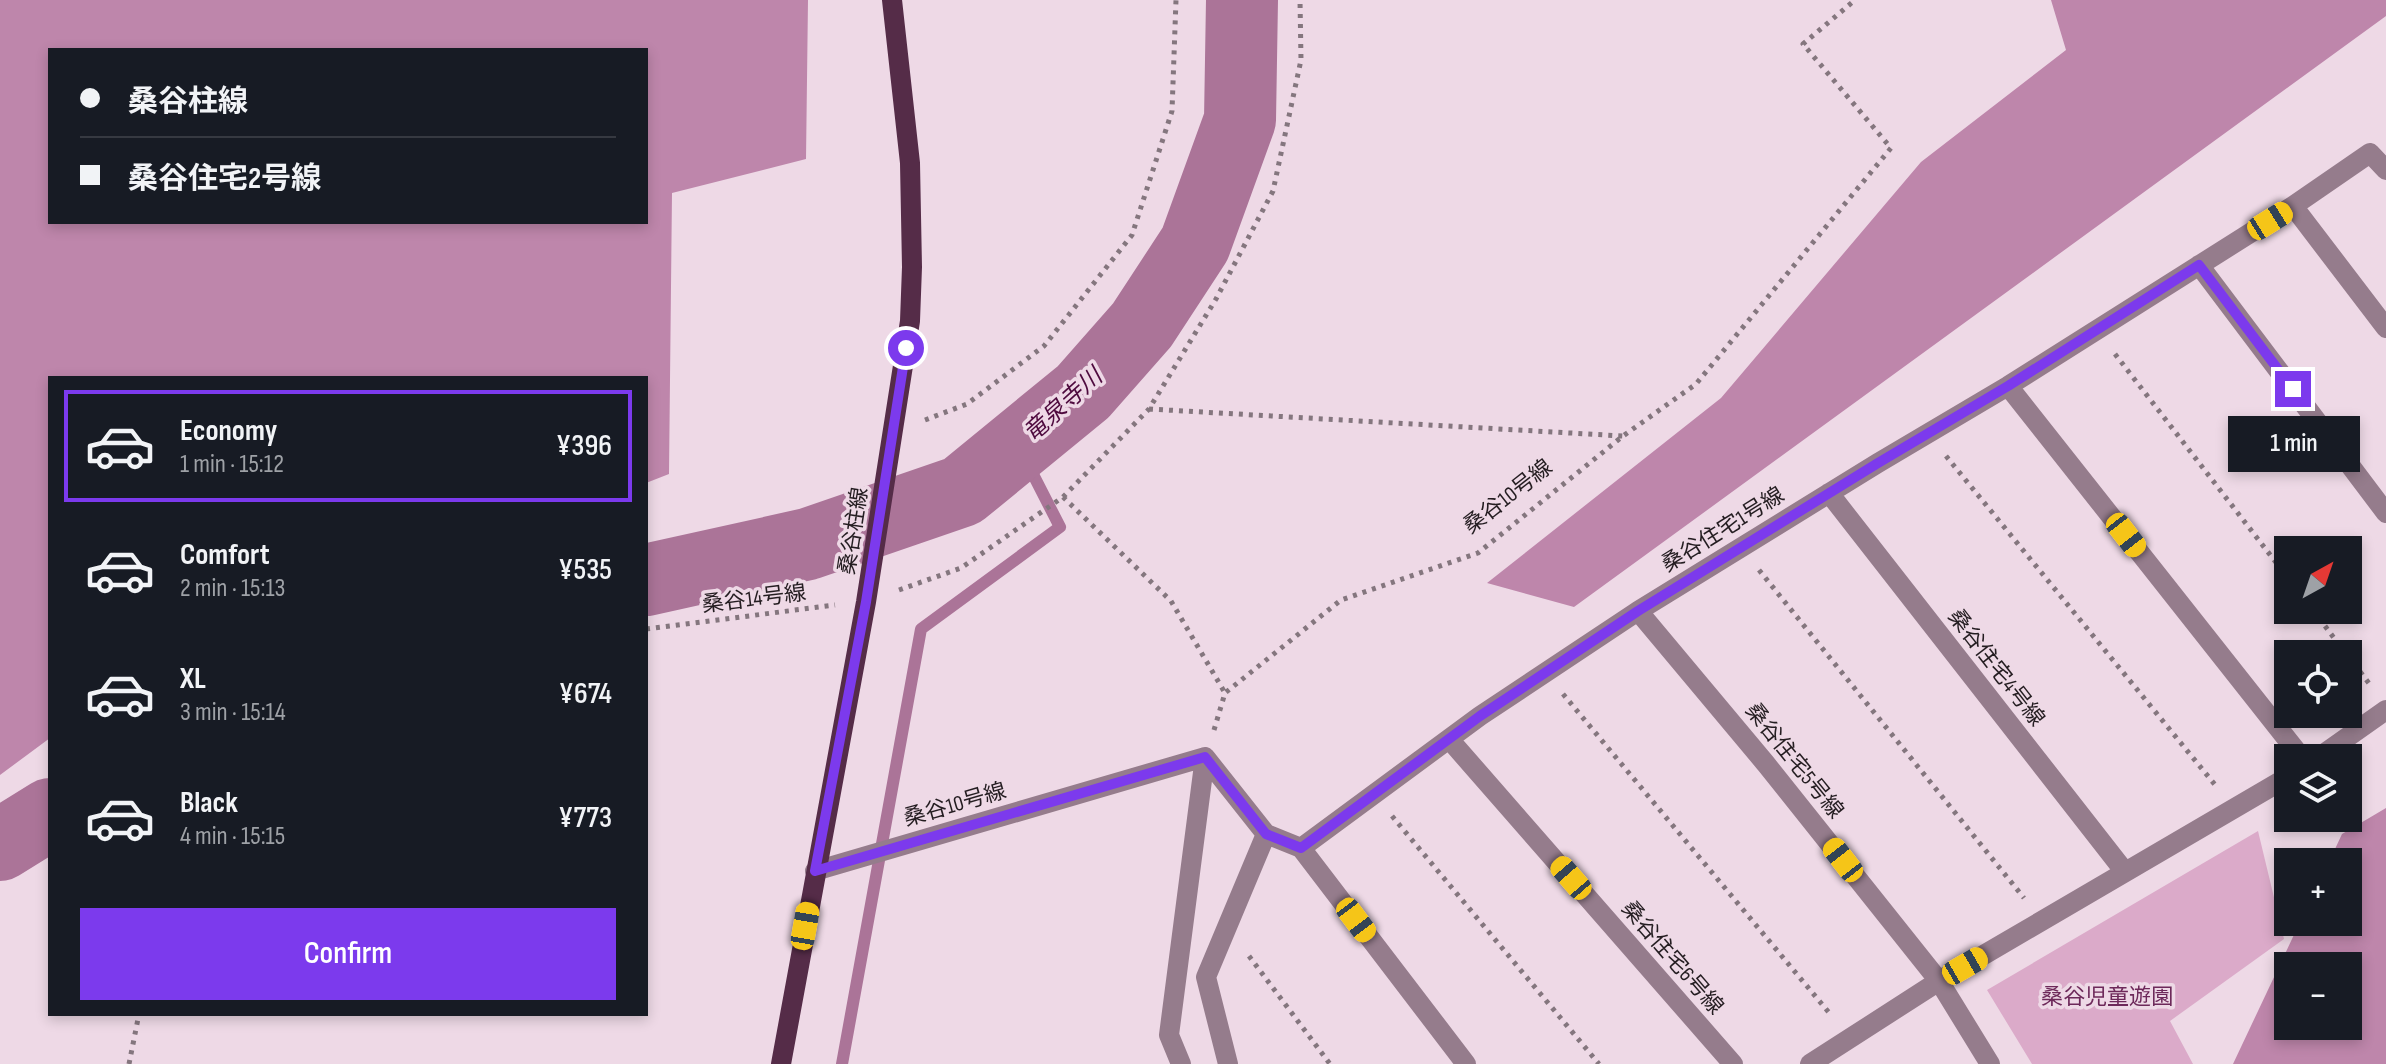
<!DOCTYPE html>
<html lang="en">
<head>
<meta charset="utf-8">
<style>
	body { margin:0; font-family:"Sofia Sans Condensed","Noto Sans JP",sans-serif; background:#20242c; color:#f1f3f6; height:100vh; display:flex; flex-direction:column; font-size:30px; white-space:nowrap }
	* { box-sizing:border-box; margin:0 }
	p { font-size:26px; color:#9ea1a6 }
	.icon { flex:none; width:44px; height:44px; fill:none; stroke:currentColor; stroke-width:2; stroke-linecap:round; stroke-linejoin:round }
	.map { position:relative; flex:1; overflow:hidden }
	.side { position:absolute; left:48px; top:376px; width:600px; height:640px; display:flex; flex-direction:column; background:#171b24; border-radius:0px; box-shadow:0 4px 12px #0003 }
	.side>* { flex:none }
	.banner { position:absolute; left:48px; top:48px; width:600px; height:176px; border-radius:0px; box-shadow:0 4px 12px #0003; display:grid; align-content:center; height:176px; padding:0 32px; background:#171b24 }
	.needle { width:52px; rotate:40deg }
	.buttons { position:absolute; left:2274px; top:536px; display:grid; gap:16px }
	.buttons a { display:grid; place-items:center; width:88px; height:88px; border-radius:0px; background:#171b24; box-shadow:0 4px 12px #0003; font-size:40px }
	.end { position:absolute; width:36px; height:36px; margin:-18px; border:10px solid #7c3aed; background:#fff; box-shadow:0 0 0 4px #fff }
	.from { border-radius:50% }
	.bubble { position:absolute; height:56px; border-radius:0px; background:#171b24; box-shadow:0 4px 12px #0003; font-size:26px; font-weight:600; line-height:56px; text-align:center }
	.car { position:absolute; width:24px; height:48px; margin:-24px -12px; border-radius:10px; box-shadow:0 0 6px 2px #0007; background:linear-gradient(#f5c518 24%,#345 0 40%,#f5c518 0 76%,#345 0 86%,#f5c518 0) }
	.banner b { display:flex; align-items:center; gap:28px; height:76px; font-size:30px }
	.banner b+b { border-top:2px solid #363941 }
	.banner i { width:20px; height:20px; background:#f1f3f6 }
	ul { padding:14px 0 0; list-style:none }
	li { display:flex; align-items:center; gap:24px; height:112px; margin:0 16px 12px; padding:0 16px; border:4px solid transparent; border-radius:0px }
	li div { flex:1 }
	li b { display:block; font-size:30px }
	li em { font-style:normal; font-weight:600 }
	li.selected { border-color:#7c3aed }
	li>.icon { width:72px; height:72px; stroke-width:1.5 }
	.button { display:flex; gap:16px; margin-top:auto; padding:16px 32px }
	.button a { flex:1; height:92px; border-radius:0px; background:#7c3aed; color:#fff; font-size:32px; font-weight:600; line-height:92px; text-align:center }
	.map>svg:first-child { display:block }
	.green { fill:#dbaac9 }
	.forest { fill:#be86ab; fill-rule:evenodd }
	.lines { fill:none; stroke-linecap:round; stroke-linejoin:round }
	.stream { stroke:#ab7498; stroke-width:12 }
	.river { stroke:#ab7498; stroke-width:72 }
	.path { stroke:#84767e; stroke-width:5; stroke-dasharray:4 6; stroke-linecap:butt }
	.minor { stroke:#957c8c; stroke-width:20 }
	.major { stroke:#552c48; stroke-width:20 }
	.route { stroke:#7c3aed; stroke-width:10 }
	.labels { text-anchor:middle; dominant-baseline:central; stroke-width:7; stroke-linejoin:round; paint-order:stroke }
	.street-label { font-size:22px; fill:#241d21; stroke:#eed9e6 }
	.park-label { font-size:22px; fill:#6d295a; stroke:#eed9e6 }
	.water-label { font-size:24px; font-style:italic; fill:#4e0a3e; stroke:#eed9e6 }
</style>
</head>
<body>
<div class="map">
<svg width="2386" height="1064" viewBox="0 0 2386 1064">
	<rect width="100%" height="100%" fill="#eed9e6"/>
	<path class="green" d="M2258,831L2284,939L2170,1021L2193,1064H2032L1987,990Z"/>
	<path class="forest" d="M0,0H808L806,159L672,193L669,474L646,483V378H50V738L0,775ZM50,50H646V222H50Z
		M2051,0H2386V16L1574,607L1487,583L1721,398L1921,162L2066,50Z
		M2386,808V1064H2233L2300,922H2348V862H2329L2342,834ZM2288,966H2348V1026H2288Z"/>
	<g class="lines">
		<path class="stream" d="M842,1064L921,629L1060,527L1018,445"/>
		<path class="river" d="M646,580L808,544L962,491L1083,392L1142,325L1195,244L1240,120L1242,0
			M0,845L50,814"/>
		<path class="path" d="M2115,354L2288,578
			M1149,409L1623,436
			M925,420L967,404L1044,346L1132,235L1172,111L1176,0
			M1946,456L2216,786
			M1063,497L1149,409L1216,299L1273,191L1301,60L1300,0
			M1759,570L2024,898
			M899,590L961,568L1063,497L1171,601L1225,693
			M2313,610L2346,654
			M646,629L835,605
			M2348,656L2371,686
			M1563,694L1831,1015
			M1214,730L1225,693L1341,600L1478,553L1623,436L1696,384L1891,148L1803,44L1855,0
			M1392,816L1599,1064
			M1249,956L1330,1064
			M129,1064L139,1014"/>
		<path class="minor" d="M2293,206L2370,153L2386,170
			M2199,265L2386,513
			M2008,386L2302,758
			M1829,493L2125,872
			M1638,611L1766,764L1939,981L1990,1064
			M1449,739L1733,1064
			M1205,757L1266,834L1301,848L1480,716L1638,611L1878,463L2008,386L2293,206L2386,328
			M2318,758L2386,710
			M1301,848L1466,1064
			M815,871L1205,757
			M1181,1064L1169,1035L1205,757
			M1228,1064L1206,977L1266,834
			M1810,1064L1939,981L2288,777"/>
		<path class="major" d="M781,1064L866,602L910,321L912,267L910,163L892,0"/>
	</g>
	<g class="lines">
		<path class="route" d="M906,348L866,602L815,871L1205,757L1266,834L1301,848L1480,716L1638,611L1878,463L2008,386L2199,265L2293,389"/>
	</g>
	<g class="labels">
		<g class="street-label">
			<text transform="translate(1508 497) rotate(-38)">桑谷10号線</text>
			<text transform="translate(1723 530) rotate(-32)">桑谷住宅1号線</text>
			<text transform="translate(854 531) rotate(-81)">桑谷柱線</text>
			<text transform="translate(754 599) rotate(-7)">桑谷14号線</text>
			<text transform="translate(1996 668) rotate(52)">桑谷住宅4号線</text>
			<text transform="translate(1794 761) rotate(51)">桑谷住宅5号線</text>
			<text transform="translate(955 805) rotate(-16)">桑谷10号線</text>
			<text transform="translate(1672 958) rotate(49)">桑谷住宅6号線</text>
		</g>
		<g class="park-label">
			<text x="2107" y="997">桑谷児童遊園</text>
		</g>
		<g class="water-label">
			<text transform="translate(1063 405) rotate(-42)">竜泉寺川</text>
		</g>
	</g>
</svg>
<div class="buttons">
<a><svg class="needle" viewBox="-14 -14 28 28"><path d="M0-13l5 13h-10z" fill="#e53935"/><path d="M0 13l5-13h-10z" fill="#9ea1a6"/></svg></a>
<a><svg class="icon" aria-label="locate" viewBox="0 0 24 24"><circle cx="12" cy="12" r="6"/><path d="M12 2v4M12 18v4M2 12h4M18 12h4"/></svg></a>
<a><svg class="icon" aria-label="layers" viewBox="0 0 24 24"><path d="M12 4l9 5-9 5-9-5zM3 14l9 5 9-5"/></svg></a>
<a>+</a>
<a>−</a>
</div>
<i class="end from" style="left:906px;top:348px"></i>
<i class="end" style="left:2293px;top:389px"></i>
<div class="bubble" style="left:2228px;top:416px;width:132px">1 min</div>
<i class="car" style="left:2270px;top:221px;rotate:58deg"></i>
<i class="car" style="left:2126px;top:535px;rotate:142deg"></i>
<i class="car" style="left:1843px;top:860px;rotate:322deg"></i>
<i class="car" style="left:1571px;top:878px;rotate:319deg"></i>
<i class="car" style="left:1356px;top:920px;rotate:143deg"></i>
<i class="car" style="left:805px;top:926px;rotate:10deg"></i>
<i class="car" style="left:1965px;top:966px;rotate:60deg"></i>
<div class="banner">
<b><i class="from"></i>桑谷柱線</b>
<b><i></i>桑谷住宅2号線</b>
</div>
<section class="side">
<ul>
<li class="selected"><svg class="icon" aria-label="car" viewBox="0 0 24 24"><path d="M5 17H2v-5l4-1 3-4h7l3 4 3 1v5h-3M9 17h6M6 11h13"/><circle cx="7" cy="17" r="2"/><circle cx="17" cy="17" r="2"/></svg><div><b>Economy</b><p>1 min · 15:12</p></div><em>¥396</em></li>
<li><svg class="icon" aria-label="car" viewBox="0 0 24 24"><path d="M5 17H2v-5l4-1 3-4h7l3 4 3 1v5h-3M9 17h6M6 11h13"/><circle cx="7" cy="17" r="2"/><circle cx="17" cy="17" r="2"/></svg><div><b>Comfort</b><p>2 min · 15:13</p></div><em>¥535</em></li>
<li><svg class="icon" aria-label="car" viewBox="0 0 24 24"><path d="M5 17H2v-5l4-1 3-4h7l3 4 3 1v5h-3M9 17h6M6 11h13"/><circle cx="7" cy="17" r="2"/><circle cx="17" cy="17" r="2"/></svg><div><b>XL</b><p>3 min · 15:14</p></div><em>¥674</em></li>
<li><svg class="icon" aria-label="car" viewBox="0 0 24 24"><path d="M5 17H2v-5l4-1 3-4h7l3 4 3 1v5h-3M9 17h6M6 11h13"/><circle cx="7" cy="17" r="2"/><circle cx="17" cy="17" r="2"/></svg><div><b>Black</b><p>4 min · 15:15</p></div><em>¥773</em></li>
</ul>
<div class="button"><a>Confirm</a></div>
</section>
</div>
</body>
</html>
